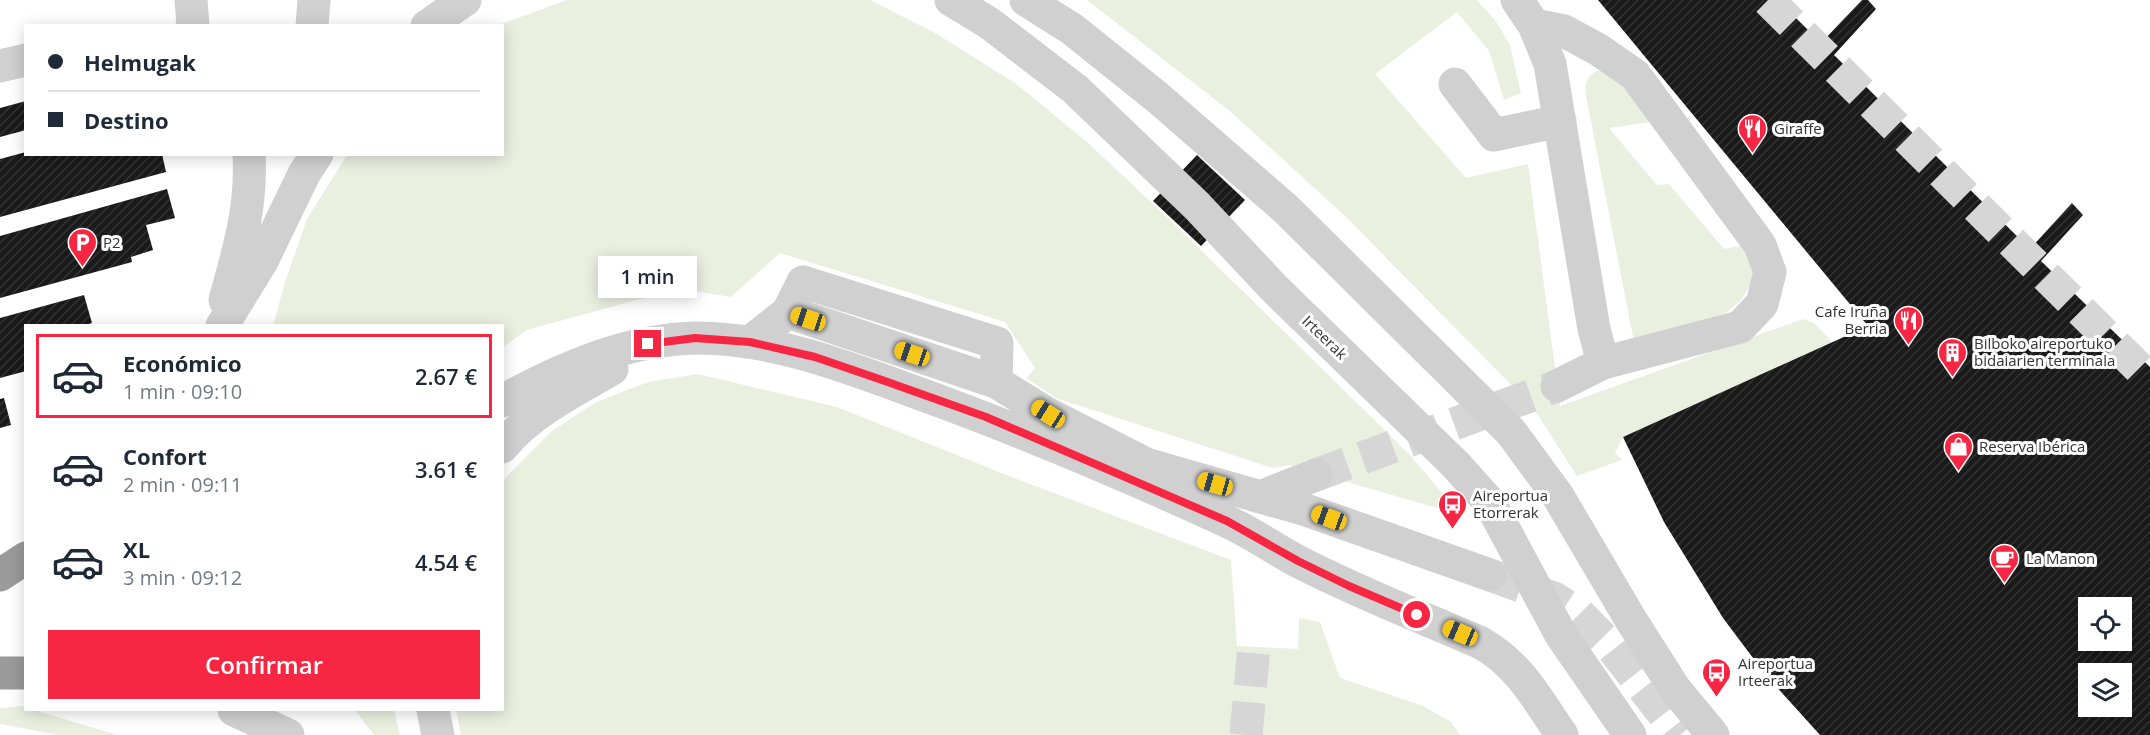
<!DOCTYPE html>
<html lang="es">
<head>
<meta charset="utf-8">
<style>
	body { margin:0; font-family:"Open Sans",sans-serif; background:#f6f6f7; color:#1f2937; height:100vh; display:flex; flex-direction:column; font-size:22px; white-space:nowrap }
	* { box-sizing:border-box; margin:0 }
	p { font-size:20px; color:#747a83 }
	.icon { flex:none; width:33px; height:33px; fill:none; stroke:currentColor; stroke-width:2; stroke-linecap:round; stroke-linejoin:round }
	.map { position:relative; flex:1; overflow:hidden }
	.panel { position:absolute; left:24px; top:324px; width:480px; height:387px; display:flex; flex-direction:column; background:#fff; border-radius:0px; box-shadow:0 3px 15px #0003 }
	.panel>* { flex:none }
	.top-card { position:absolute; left:24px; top:24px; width:480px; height:132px; border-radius:0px; box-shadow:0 3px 15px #0003; display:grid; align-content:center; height:132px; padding:0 24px; background:#fff }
	.fabs { position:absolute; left:2078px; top:597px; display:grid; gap:12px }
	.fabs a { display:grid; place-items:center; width:54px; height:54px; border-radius:0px; background:#fff; box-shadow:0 3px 15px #0003; font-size:30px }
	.end { position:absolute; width:27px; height:27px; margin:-14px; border:8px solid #f72744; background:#fff; box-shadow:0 0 0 3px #fff }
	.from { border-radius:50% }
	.bubble { position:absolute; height:42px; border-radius:0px; background:#fff; box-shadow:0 3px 15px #0003; font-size:20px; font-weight:600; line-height:42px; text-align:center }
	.car { position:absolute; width:18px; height:36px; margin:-18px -9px; border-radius:8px; box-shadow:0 0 4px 2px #0007; background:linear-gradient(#f5c518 24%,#345 0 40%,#f5c518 0 76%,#345 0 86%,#f5c518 0) }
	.top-card b { display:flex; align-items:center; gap:21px; height:57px; font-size:22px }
	.top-card b+b { border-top:2px solid #e0e1e3 }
	.top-card i { width:15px; height:15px; background:#1f2937 }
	ul { padding:10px 0 0; list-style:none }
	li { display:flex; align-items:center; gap:18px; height:84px; margin:0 12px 9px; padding:0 12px; border:3px solid transparent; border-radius:0px }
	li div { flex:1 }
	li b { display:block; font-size:22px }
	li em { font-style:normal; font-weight:600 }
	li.selected { border-color:#f72744 }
	li>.icon { width:54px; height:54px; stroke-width:1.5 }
	.action { display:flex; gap:12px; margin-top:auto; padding:12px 24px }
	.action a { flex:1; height:69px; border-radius:0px; background:#f72744; color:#fff; font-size:24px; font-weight:600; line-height:69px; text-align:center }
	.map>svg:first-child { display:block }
	.green { fill:#eaf0e0 }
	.building { fill:url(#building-hatch); fill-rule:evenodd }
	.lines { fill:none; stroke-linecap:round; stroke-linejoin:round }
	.minor-tunnel { stroke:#d6d6d6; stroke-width:33; stroke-dasharray:33 16; stroke-linecap:butt }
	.minor { stroke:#d0d0d0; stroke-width:33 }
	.highway { stroke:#9a9a9a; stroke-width:33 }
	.route { stroke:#f72744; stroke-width:8 }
	.labels { text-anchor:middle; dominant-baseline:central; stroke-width:6; stroke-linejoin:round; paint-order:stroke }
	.poi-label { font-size:15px; fill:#333; stroke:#fff; text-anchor:start }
	.street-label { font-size:15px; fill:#333; stroke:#fff }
</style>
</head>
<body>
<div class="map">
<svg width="2150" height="735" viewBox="0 0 2150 735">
	<defs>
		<pattern id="building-hatch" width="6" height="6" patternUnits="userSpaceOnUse" patternTransform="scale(1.5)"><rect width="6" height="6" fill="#1a1a1a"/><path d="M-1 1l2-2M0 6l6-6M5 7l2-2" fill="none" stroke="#333"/></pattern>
	</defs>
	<rect width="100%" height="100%" fill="#fff"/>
	<path class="green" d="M567,0H870L935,33L1015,83L1087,142L1167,217L1409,454L1461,515L1289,465L1273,468L1056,398L1026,378L1035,368L1005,322L780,253L731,297L688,290L640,299L527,330L503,347L502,326H273L285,282L307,219L347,155L502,154V26L498,25Z
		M1087,0H1477L1495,20L1510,45L1521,93L1504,100L1489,51L1457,12L1375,74L1466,178L1528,164L1560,406L1803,319L1814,323L1832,342L1623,437L1615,453L1622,460L1577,476L1532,406L1346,217L1231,112Z
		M1597,71H1608L1615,76L1651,122L1609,128L1657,185L1669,184L1724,249L1750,244L1754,262V280L1741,300L1726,313L1634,342L1586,96C1585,84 1586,77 1597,71Z
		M698,374L837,407L1009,476L1231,560L1237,646L1298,649L1299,618L1320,622L1340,678L1423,706L1451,722L1460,735H461L456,710H502L503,482L508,475L552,431L596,402L648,382Z
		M21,706L25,707L26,710H34L117,735H58L0,724V708Z
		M355,710H394L400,735H374Z"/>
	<path class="building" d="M1598,0H1778L1821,43L1862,0H1868L1876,9L1834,55L2030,249L2072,203L2083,215L2041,261L2150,367V735H1820L1765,674L1723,618L1664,522L1623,437L1868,326ZM2088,608H2121V640H2088ZM2088,674H2121V706H2088Z
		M26,101V130L0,137V108Z
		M26,152V154H162L166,172L0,217V159Z
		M1197,155L1245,200L1201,246L1153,201Z
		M167,189L175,218L146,225L153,250L131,257L132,262L0,298V236Z
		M84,295L92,323L83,326H26V371L0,378V318Z
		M4,398L11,425L0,428V399Z"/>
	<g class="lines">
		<path class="minor-tunnel" d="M1768,0L2150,379
			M1316,475L1557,386
			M1490,575L1554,598L1579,614L1610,645L1680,735
			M1246,735L1254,647"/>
		<path class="minor" d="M191,0L193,26
			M951,0L989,23L1075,89L1197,206L1274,288L1456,465L1490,503L1561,635L1630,735
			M1026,0L1072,29L1157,97L1287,210L1511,432L1558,496L1631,620L1675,689L1713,735
			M1517,0L1534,25L1550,64L1594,329L1603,363
			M1534,25L1564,31L1599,50L1635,75L1760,245L1770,272L1762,304L1740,327L1603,363L1557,386
			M312,26L314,0
			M427,26L465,0
			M0,66L26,60
			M1455,84L1494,135L1560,121
			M225,300C239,249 252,208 249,154
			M788,312L803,282L997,343L996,382
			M222,326L262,261L304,174L317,154
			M750,342L788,312L996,382L1048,414L1146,464
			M502,401C562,368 628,339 697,338C776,338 852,369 926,396C1027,433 1126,475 1224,520C1249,531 1273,548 1297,561C1357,592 1419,616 1481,643C1520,665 1537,699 1562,735
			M502,447C531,412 574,391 612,369
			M1125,458L1306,510L1490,575
			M1260,497L1316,475
			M234,710L288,735
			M433,710L438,735"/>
		<path class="highway" d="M0,575L26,558
			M0,673H26"/>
	</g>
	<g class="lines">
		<path class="route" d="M648,344L695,338L750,342L815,357L882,380L986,417L1227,521L1298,561L1349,586L1417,615"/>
	</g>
	<defs>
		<symbol id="restaurant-pin" viewBox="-11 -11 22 30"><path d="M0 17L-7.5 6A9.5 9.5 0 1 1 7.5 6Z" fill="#f72744" stroke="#fff"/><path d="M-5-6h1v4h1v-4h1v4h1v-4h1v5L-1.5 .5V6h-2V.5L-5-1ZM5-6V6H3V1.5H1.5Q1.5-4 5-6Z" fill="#fff"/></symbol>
		<symbol id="parking-pin" viewBox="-11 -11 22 30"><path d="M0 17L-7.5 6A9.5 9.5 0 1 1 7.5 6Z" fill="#f72744" stroke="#fff"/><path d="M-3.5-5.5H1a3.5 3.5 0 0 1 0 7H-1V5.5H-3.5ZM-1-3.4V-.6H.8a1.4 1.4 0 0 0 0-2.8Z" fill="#fff"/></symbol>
		<symbol id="building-pin" viewBox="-11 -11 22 30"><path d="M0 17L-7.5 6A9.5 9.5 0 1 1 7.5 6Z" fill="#f72744" stroke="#fff"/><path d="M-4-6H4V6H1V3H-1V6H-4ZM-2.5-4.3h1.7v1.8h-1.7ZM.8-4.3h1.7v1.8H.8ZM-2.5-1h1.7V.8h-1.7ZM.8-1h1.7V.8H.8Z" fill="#fff"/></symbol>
		<symbol id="shop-pin" viewBox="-11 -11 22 30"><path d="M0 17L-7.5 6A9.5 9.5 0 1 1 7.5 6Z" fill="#f72744" stroke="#fff"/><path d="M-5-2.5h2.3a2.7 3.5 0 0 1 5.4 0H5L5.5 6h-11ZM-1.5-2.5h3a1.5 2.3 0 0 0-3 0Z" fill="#fff"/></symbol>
		<symbol id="bus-pin" viewBox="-11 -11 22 30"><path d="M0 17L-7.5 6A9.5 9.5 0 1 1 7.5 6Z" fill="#f72744" stroke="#fff"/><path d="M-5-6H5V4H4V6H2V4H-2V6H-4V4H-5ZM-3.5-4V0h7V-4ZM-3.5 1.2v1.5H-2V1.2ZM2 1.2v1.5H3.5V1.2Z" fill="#fff"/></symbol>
		<symbol id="cafe-pin" viewBox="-11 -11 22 30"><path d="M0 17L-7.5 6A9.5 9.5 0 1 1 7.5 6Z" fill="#f72744" stroke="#fff"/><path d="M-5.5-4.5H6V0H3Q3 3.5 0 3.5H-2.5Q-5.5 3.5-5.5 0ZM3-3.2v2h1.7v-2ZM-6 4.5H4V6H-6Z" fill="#fff"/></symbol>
	</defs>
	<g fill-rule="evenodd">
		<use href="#restaurant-pin" x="1736" y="112" width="33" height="45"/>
		<use href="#parking-pin" x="66" y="226" width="33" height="45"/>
		<use href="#restaurant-pin" x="1892" y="304" width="33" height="45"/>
		<use href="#building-pin" x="1936" y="336" width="33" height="45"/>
		<use href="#shop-pin" x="1942" y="430" width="33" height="45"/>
		<use href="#bus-pin" x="1436" y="488" width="33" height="45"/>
		<use href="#cafe-pin" x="1988" y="542" width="33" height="45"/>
		<use href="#bus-pin" x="1700" y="656" width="33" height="45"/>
	</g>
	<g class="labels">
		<g class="poi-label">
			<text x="1774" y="128">Giraffe</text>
			<text x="103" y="242">P2</text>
			<text x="1887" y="311" text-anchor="end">Cafe Iruña<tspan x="1887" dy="17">Berria</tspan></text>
			<text x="1974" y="343">Bilboko aireportuko<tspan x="1974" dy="17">bidaiarien terminala</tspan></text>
			<text x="1979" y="446">Reserva Ibérica</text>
			<text x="1473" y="495">Aireportua<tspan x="1473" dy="17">Etorrerak</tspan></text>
			<text x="2026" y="558">La Manon</text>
			<text x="1738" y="663">Aireportua<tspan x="1738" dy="17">Irteerak</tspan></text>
		</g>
		<g class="street-label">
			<text transform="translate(1325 337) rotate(44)">Irteerak</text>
		</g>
	</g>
</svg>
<div class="fabs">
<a><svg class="icon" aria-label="locate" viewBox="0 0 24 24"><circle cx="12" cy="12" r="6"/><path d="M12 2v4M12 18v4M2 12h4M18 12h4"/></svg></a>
<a><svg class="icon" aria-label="layers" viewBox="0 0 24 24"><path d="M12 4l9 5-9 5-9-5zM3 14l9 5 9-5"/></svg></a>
</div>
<i class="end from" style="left:1417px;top:615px"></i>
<i class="end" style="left:648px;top:344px"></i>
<div class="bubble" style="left:598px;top:256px;width:99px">1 min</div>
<i class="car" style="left:808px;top:319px;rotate:288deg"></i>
<i class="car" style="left:912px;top:354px;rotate:289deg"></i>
<i class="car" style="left:1048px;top:414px;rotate:302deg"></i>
<i class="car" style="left:1215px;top:484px;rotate:286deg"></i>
<i class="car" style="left:1329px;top:518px;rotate:290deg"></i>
<i class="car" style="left:1460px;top:633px;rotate:293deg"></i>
<div class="top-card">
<b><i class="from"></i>Helmugak</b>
<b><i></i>Destino</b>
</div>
<section class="panel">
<ul>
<li class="selected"><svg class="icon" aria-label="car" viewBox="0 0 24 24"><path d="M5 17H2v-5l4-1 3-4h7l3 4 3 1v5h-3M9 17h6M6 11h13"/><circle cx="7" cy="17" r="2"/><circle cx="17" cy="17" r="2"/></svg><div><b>Económico</b><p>1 min · 09:10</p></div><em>2.67 €</em></li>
<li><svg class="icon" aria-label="car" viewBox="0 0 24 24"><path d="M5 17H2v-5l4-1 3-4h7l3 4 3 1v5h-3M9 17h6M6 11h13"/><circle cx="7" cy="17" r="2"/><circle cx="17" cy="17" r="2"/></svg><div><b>Confort</b><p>2 min · 09:11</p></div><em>3.61 €</em></li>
<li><svg class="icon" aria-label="car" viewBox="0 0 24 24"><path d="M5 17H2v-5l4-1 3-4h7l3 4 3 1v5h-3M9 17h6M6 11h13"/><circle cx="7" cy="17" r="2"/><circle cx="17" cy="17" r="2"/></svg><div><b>XL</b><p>3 min · 09:12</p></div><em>4.54 €</em></li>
</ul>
<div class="action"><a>Confirmar</a></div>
</section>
</div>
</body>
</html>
